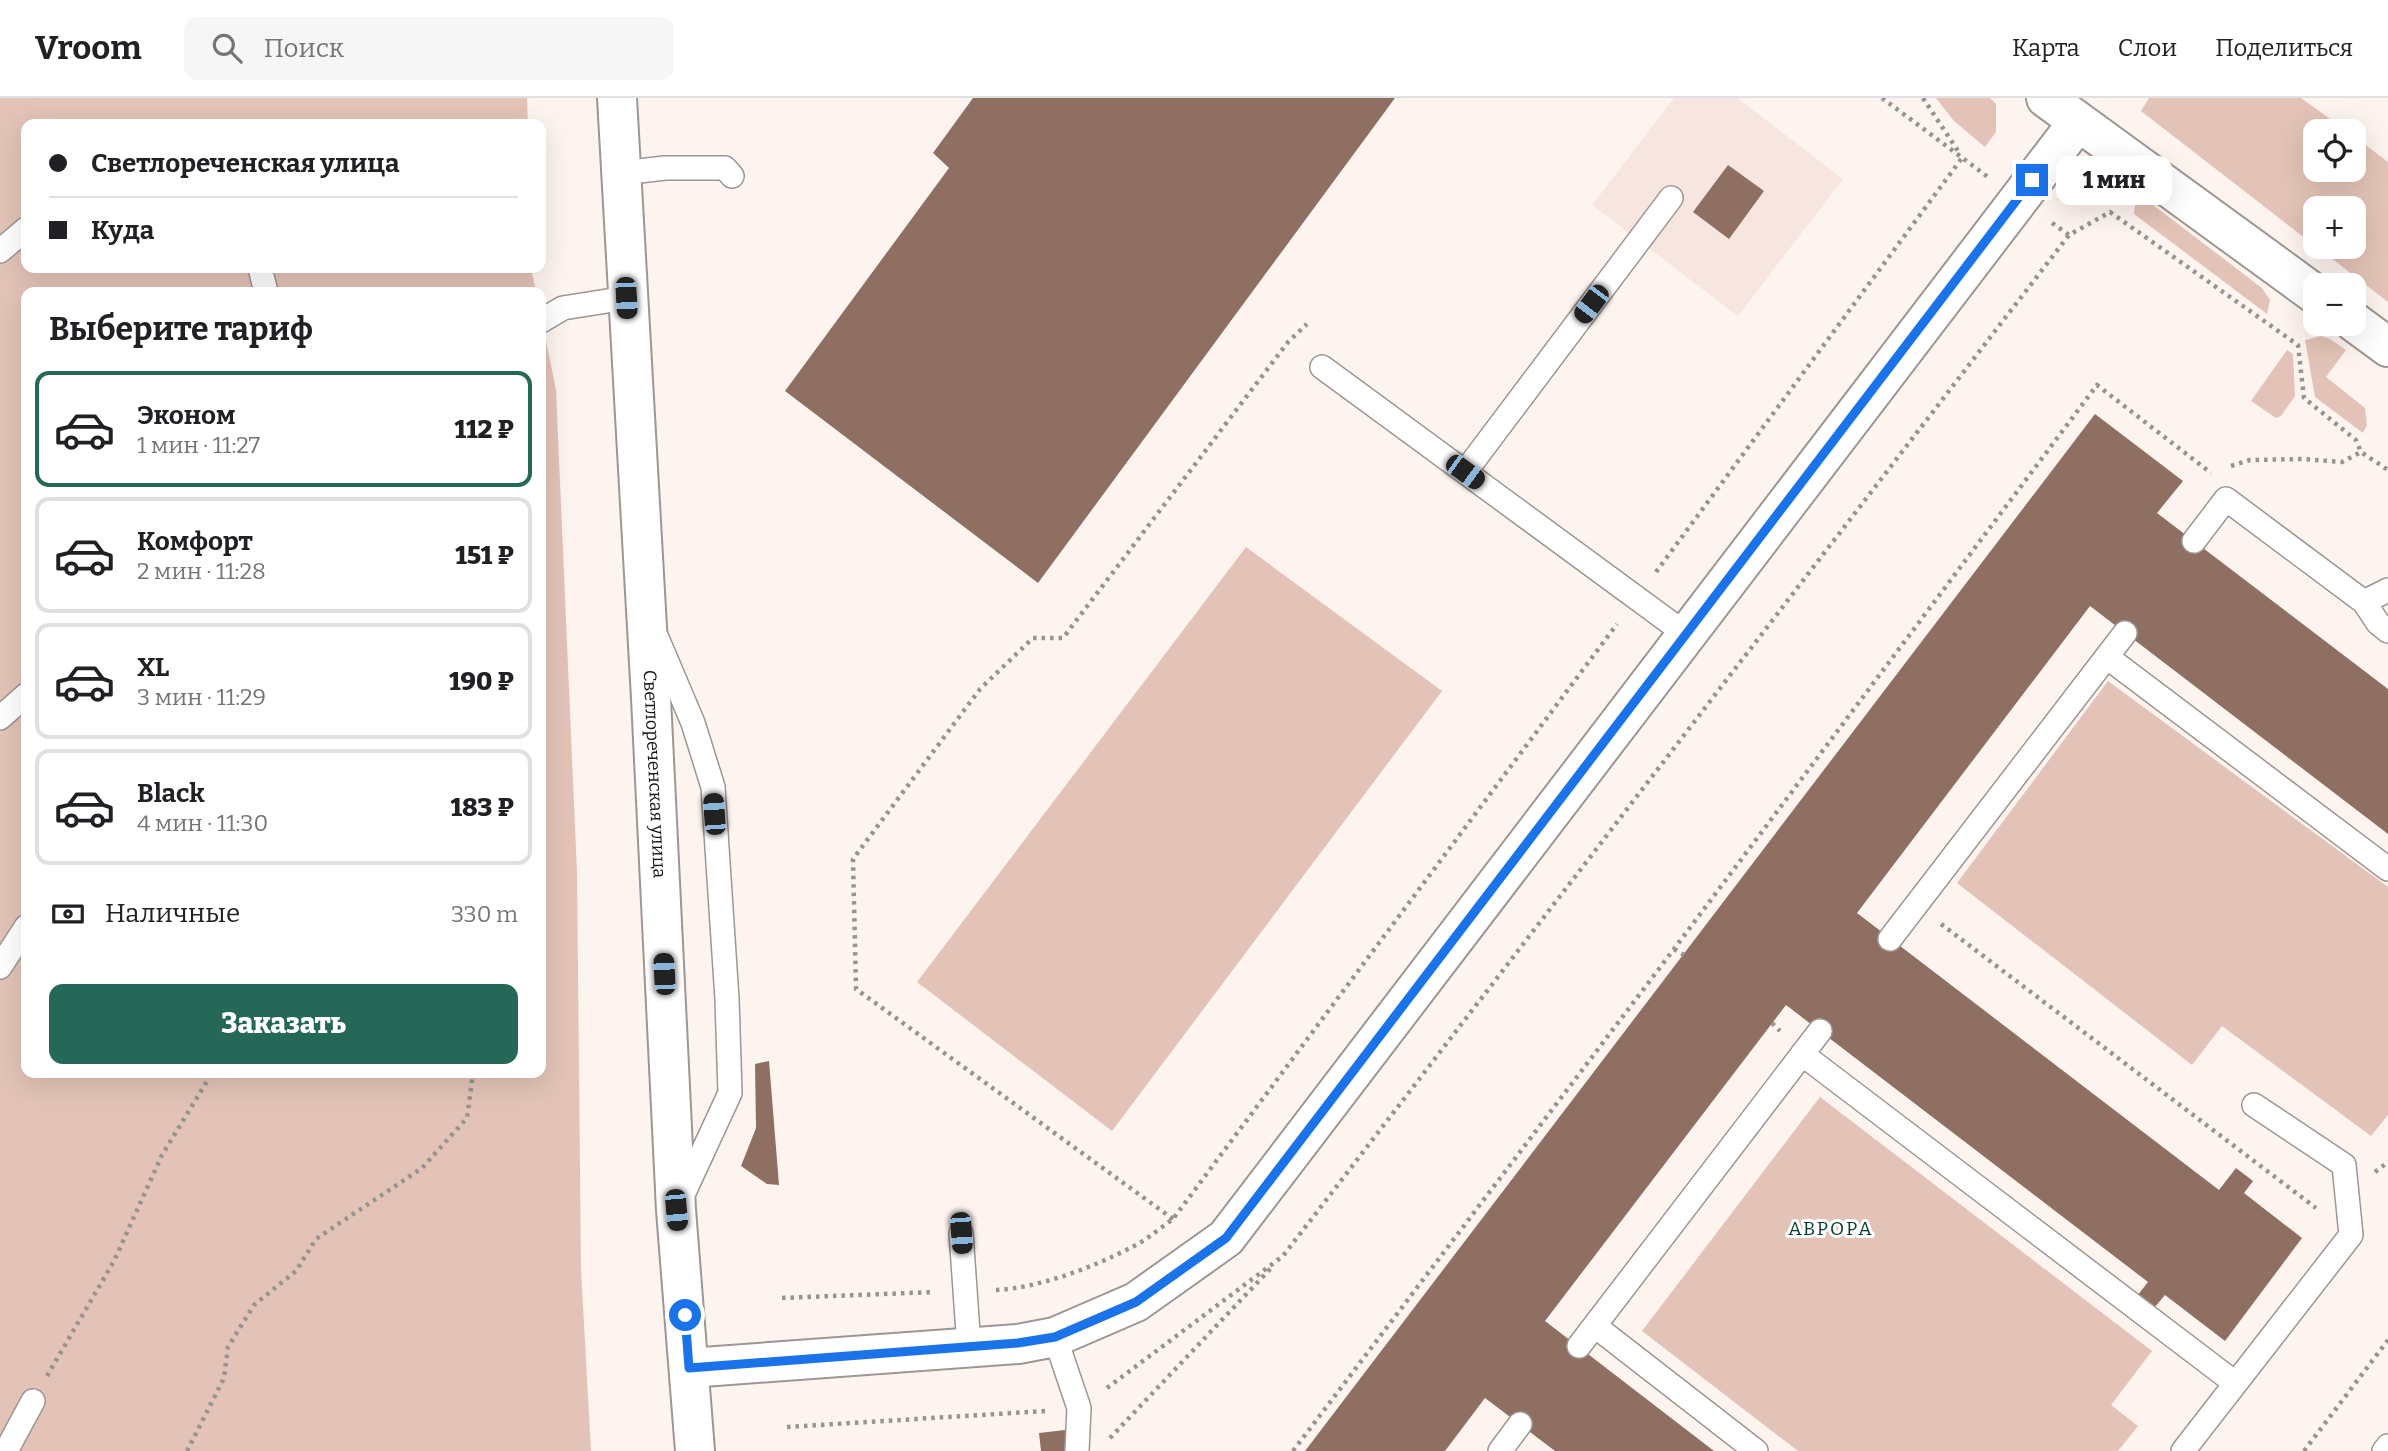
<!DOCTYPE html>
<html lang="ru">
<head>
<meta charset="utf-8">
<style>
	body { margin:0; font-family:Bitter,serif; background:#f6f6f6; color:#202124; height:100vh; display:flex; flex-direction:column; font-size:26px; white-space:nowrap }
	* { box-sizing:border-box; margin:0 }
	p { font-size:23px; color:#757577 }
	.icon { flex:none; width:38px; height:38px; fill:none; stroke:currentColor; stroke-width:2; stroke-linecap:round; stroke-linejoin:round }
	.map { position:relative; flex:1; overflow:hidden }
	.panel { position:absolute; left:21px; top:189px; width:525px; height:791px; display:flex; flex-direction:column; background:#fff; border-radius:14px; box-shadow:0 7px 28px #0002 }
	.panel>* { flex:none }
	.banner { position:absolute; left:21px; top:21px; width:525px; height:154px; border-radius:14px; box-shadow:0 7px 28px #0002; display:grid; align-content:center; height:154px; padding:0 28px; background:#fff }
	.fabs { position:absolute; left:2303px; top:21px; display:grid; gap:14px }
	.fabs a { display:grid; place-items:center; width:63px; height:63px; border-radius:14px; background:#fff; box-shadow:0 7px 28px #0002; font-size:35px }
	.end { position:absolute; width:32px; height:32px; margin:-16px; border:9px solid #1a73e8; background:#fff; box-shadow:0 0 0 4px #fff }
	.from { border-radius:50% }
	.bubble { position:absolute; height:49px; border-radius:14px; background:#fff; box-shadow:0 7px 28px #0002; font-size:23px; font-weight:800; line-height:49px; text-align:center }
	.car { position:absolute; width:21px; height:42px; margin:-21px -10px; border-radius:9px; box-shadow:0 0 5px 2px #0007; background:linear-gradient(#222 24%,#8ab4d8 0 40%,#222 0 76%,#8ab4d8 0 86%,#222 0) }
	.banner b { display:flex; align-items:center; gap:24px; height:66px; font-size:26px }
	.banner b+b { border-top:2px solid #e0e0e0 }
	.banner i { width:18px; height:18px; background:#202124 }
	ul { padding:0; list-style:none }
	li { display:flex; align-items:center; gap:21px; height:116px; margin:0 14px 10px; padding:0 14px; border:4px solid #e0e0e0; border-radius:14px }
	li div { flex:1 }
	li b { display:block; font-size:26px }
	li em { font-style:normal; font-weight:800 }
	li.current { border-color:#266857 }
	li>.icon { width:63px; height:63px; stroke-width:1.5 }
	h2 { padding:0 28px; font-size:32px; line-height:84px }
	.pay { display:flex; align-items:center; gap:18px; height:77px; padding:0 28px; font-size:26px }
	.pay p { margin-inline-start:auto }
	.cta { display:flex; gap:14px; margin-top:auto; padding:14px 28px }
	.cta a { flex:1; height:80px; border-radius:14px; background:#266857; color:#fff; font-size:28px; font-weight:800; line-height:80px; text-align:center }
	header { display:flex; align-items:center; gap:42px; box-sizing:border-box; height:98px; padding:0 35px; background:#fff; border-bottom:2px solid #e0e0e0 }
	header strong { font-size:33px }
	nav { display:flex; gap:38px; margin-inline-start:auto; font-size:24px }
	.search { width:490px; height:63px; background:#f6f6f6; display:flex; align-items:center; gap:18px; box-sizing:border-box; padding:0 24px; border-radius:14px; color:#757577; font-size:26px }
	.map>svg:first-child { display:block }
	.built { fill:#f7e6df }
	.green { fill:#e3c3b7 }
	.building { fill:#8f6f62 }
	.lines { fill:none; stroke-linecap:round; stroke-linejoin:round }
	.service-casing { stroke:#9e9693; stroke-width:26 }
	.minor-casing { stroke:#9e9693; stroke-width:42 }
	.secondary-casing { stroke:#9e9693; stroke-width:42 }
	.path { stroke:#999390; stroke-width:4.5; stroke-dasharray:3.5 5; stroke-linecap:butt }
	.service { stroke:#fff; stroke-width:23 }
	.minor { stroke:#fff; stroke-width:38 }
	.secondary { stroke:#fff; stroke-width:38 }
	.route { stroke:#1a73e8; stroke-width:9 }
	.labels { text-anchor:middle; dominant-baseline:central; stroke-width:6; stroke-linejoin:round; paint-order:stroke }
	.street-label { font-size:18px; fill:#171413; stroke:#fff }
	.neighbourhood-label { font-size:19px; letter-spacing:2px; fill:#00392d; stroke:#fff }
</style>
</head>
<body>
<header>
<strong>Vroom</strong>
<div class="search"><svg class="icon" aria-label="search" viewBox="0 0 24 24"><circle cx="10" cy="10" r="6"/><path d="M15 15l6 6"/></svg>Поиск</div>
<nav><a>Карта</a><a>Слои</a><a>Поделиться</a></nav>
</header>
<div class="map">
<svg width="2388" height="1353" viewBox="0 0 2388 1353">
	<rect width="100%" height="100%" fill="#fdf4f0"/>
	<path class="built" d="M1674,0H1737L1843,81L1738,218L1592,107Z"/>
	<path class="green" d="M0,0H527L528,26H26V170H531L536,194H26V975H541V218L556,292L577,774L581,1171L591,1353H0Z
		M1936,0H1990L1996,6V34L1985,49L1954,23Z
		M2149,0H2301L2347,33H2315V72H2354V38L2388,64V204L2317,149H2354V110H2315V148L2141,13Z
		M2104,79L2117,84L2112,92L2064,106L2057,101C2069,86 2085,82 2104,79Z
		M2144,100L2262,190L2270,202L2267,216L2134,116C2135,107 2135,103 2144,100Z
		M2321,238L2330,241L2346,252L2326,279L2365,310L2367,327L2363,335L2315,299L2305,242Z
		M2287,252L2293,256L2295,298L2281,318L2276,320L2251,303Z
		M1246,449L1442,593L1112,1033L917,884Z
		M2108,583L2388,789V1017L2371,1038L2222,928L2192,967L1957,785Z
		M1820,999L2152,1253L2111,1307L2138,1328L2118,1353H1798L1642,1233Z"/>
	<path class="building" d="M973,0H1395L1038,485L785,293L949,70L933,55Z
		M1728,67L1764,93L1729,141L1693,114Z
		M2095,316L2183,383L2157,415L2388,591V736L2090,508L1857,815L2219,1092L2236,1070L2253,1083L2244,1095L2302,1140L2225,1243L2165,1197L2154,1210L2137,1198L2148,1184L1786,907L1545,1223L1714,1353H1555L1485,1300L1445,1353H1305Z
		M769,963L779,1087L767,1086L741,1068L756,1030L755,966Z
		M1065,1332L1068,1353H1041L1039,1335Z"/>
	<g class="lines">
		<defs>
			<path id="service" d="M622,75L665,70H725L732,78
				M0,153L26,131
				M260,170L266,194
				M541,223L563,210L626,200
				M1322,269L1687,537
				M1465,374L1671,100
				M2194,443L2226,401L2364,504L2378,525L2388,533
				M2364,504L2388,492
				M657,540L693,625L713,689L727,901L730,995L680,1103
				M2107,559L2388,771
				M0,620L26,597
				M1890,841L2125,535
				M0,869L26,829
				M1802,956L2235,1285
				M961,1135L969,1249
				M1595,1228L1756,1353
				M1055,1239L1079,1310L1077,1353
				M1579,1248L1820,933
				M6,1353L33,1303
				M1500,1353L1520,1326
				M2183,1353L2351,1137L2344,1067L2254,1007
				M2384,1353L2388,1348"/>
			<path id="minor" d="M2046,0L2315,196
				M2354,224L2388,249
				M689,1270L1018,1246L1055,1239L1136,1204L1226,1140L2078,24"/>
			<g id="secondary">
				<path id="s1" d="M617,0L651,600L676,1112L695,1353"/>
			</g>
		</defs>
		<use href="#service" class="service-casing"/>
		<use href="#minor" class="minor-casing"/>
		<use href="#secondary" class="secondary-casing"/>
		<path class="path" d="M1882,0L1988,79
			M1923,0L1960,56
			M2052,125L2069,137
			M2231,368L2250,362L2302,361L2342,364L2361,354
			M1656,474L1962,60
			M1941,826L2316,1110
			M1674,851L1684,857
			M1772,925L1780,933
			M2375,1074L2388,1064
			M1173,1121L856,891L853,761L980,591L1033,540H1063L1288,244L1307,226
			M996,1192C1039,1190 1094,1169 1132,1149C1147,1142 1160,1130 1173,1121L1617,526
			M782,1200L935,1194
			M47,1278L114,1163L162,1057L212,975
			M1107,1290L1283,1158L2069,137L2110,114L2298,247L2304,300L2356,342L2361,354L2388,372
			M787,1329L1045,1313
			M1110,1340L1273,1168
			M187,1353L224,1280L228,1249L254,1207L296,1173L316,1141L422,1070L467,1020L473,975
			M1293,1353L1674,851L2097,287L2211,375
			M2304,1353L2388,1242"/>
		<use href="#service" class="service"/>
		<use href="#minor" class="minor"/>
		<use href="#secondary" class="secondary"/>
	</g>
	<g class="lines">
		<path class="route" d="M685,1217L689,1270L1018,1245L1055,1239L1136,1204L1226,1140L2032,82"/>
	</g>
	<g class="labels">
		<g class="street-label">
			<text stroke="none"><textPath href="#s1" startOffset="677">Светлореченская улица</textPath></text>
		</g>
		<g class="neighbourhood-label">
			<text x="1831" y="1130">АВРОРА</text>
		</g>
	</g>
</svg>
<div class="fabs">
<a><svg class="icon" aria-label="locate" viewBox="0 0 24 24"><circle cx="12" cy="12" r="6"/><path d="M12 2v4M12 18v4M2 12h4M18 12h4"/></svg></a>
<a>+</a>
<a>−</a>
</div>
<i class="end from" style="left:685px;top:1217px"></i>
<i class="end" style="left:2032px;top:82px"></i>
<div class="bubble" style="left:2056px;top:58px;width:116px">1 мин</div>
<i class="car" style="left:626px;top:200px;rotate:177deg"></i>
<i class="car" style="left:1591px;top:206px;rotate:217deg"></i>
<i class="car" style="left:1465px;top:374px;rotate:126deg"></i>
<i class="car" style="left:714px;top:716px;rotate:356deg"></i>
<i class="car" style="left:664px;top:876px;rotate:357deg"></i>
<i class="car" style="left:676px;top:1112px;rotate:175deg"></i>
<i class="car" style="left:961px;top:1135px;rotate:176deg"></i>
<div class="banner">
<b><i class="from"></i>Светлореченская улица</b>
<b><i></i>Куда</b>
</div>
<section class="panel">
<h2>Выберите тариф</h2>
<ul>
<li class="current"><svg class="icon" aria-label="car" viewBox="0 0 24 24"><path d="M5 17H2v-5l4-1 3-4h7l3 4 3 1v5h-3M9 17h6M6 11h13"/><circle cx="7" cy="17" r="2"/><circle cx="17" cy="17" r="2"/></svg><div><b>Эконом</b><p>1 мин · 11:27</p></div><em>112 ₽</em></li>
<li><svg class="icon" aria-label="car" viewBox="0 0 24 24"><path d="M5 17H2v-5l4-1 3-4h7l3 4 3 1v5h-3M9 17h6M6 11h13"/><circle cx="7" cy="17" r="2"/><circle cx="17" cy="17" r="2"/></svg><div><b>Комфорт</b><p>2 мин · 11:28</p></div><em>151 ₽</em></li>
<li><svg class="icon" aria-label="car" viewBox="0 0 24 24"><path d="M5 17H2v-5l4-1 3-4h7l3 4 3 1v5h-3M9 17h6M6 11h13"/><circle cx="7" cy="17" r="2"/><circle cx="17" cy="17" r="2"/></svg><div><b>XL</b><p>3 мин · 11:29</p></div><em>190 ₽</em></li>
<li><svg class="icon" aria-label="car" viewBox="0 0 24 24"><path d="M5 17H2v-5l4-1 3-4h7l3 4 3 1v5h-3M9 17h6M6 11h13"/><circle cx="7" cy="17" r="2"/><circle cx="17" cy="17" r="2"/></svg><div><b>Black</b><p>4 мин · 11:30</p></div><em>183 ₽</em></li>
</ul>
<div class="pay"><svg class="icon" aria-label="cash" viewBox="0 0 24 24"><path d="M3 7h18v10H3z"/><circle cx="12" cy="12" r="2"/></svg>Наличные<p>330 m</p></div>
<div class="cta"><a>Заказать</a></div>
</section>
</div>
</body>
</html>
